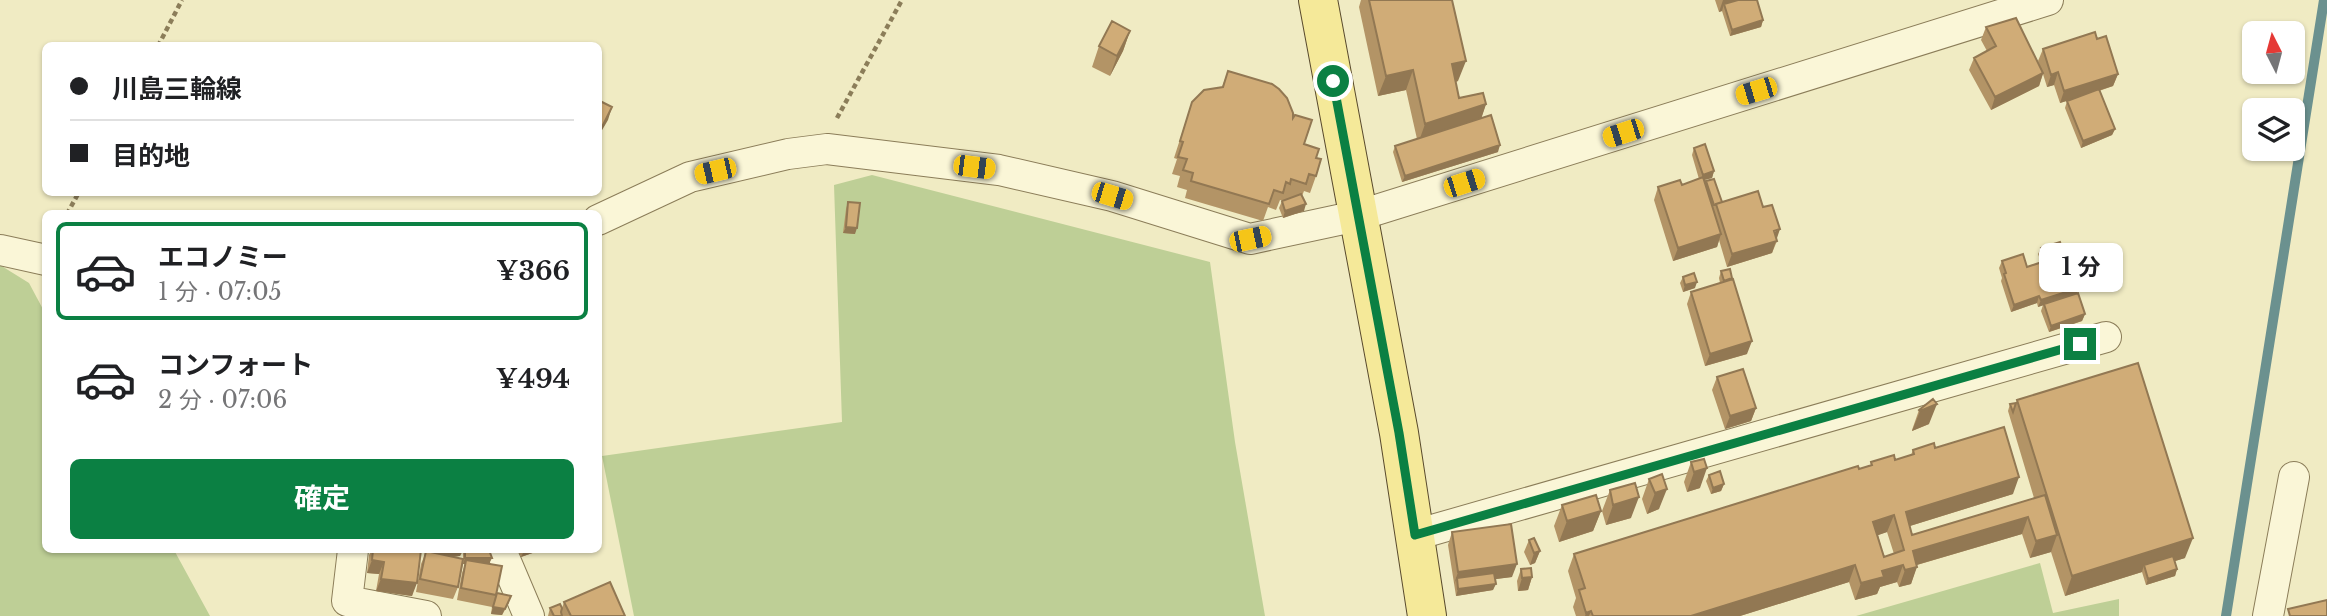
<!DOCTYPE html>
<html lang="ja">
<head>
<meta charset="utf-8">
<style>
	body { margin:0; font-family:"Libre Baskerville","Noto Sans JP",serif; background:#f2f2f2; color:#202124; height:100vh; display:flex; flex-direction:column; font-size:26px; white-space:nowrap }
	* { box-sizing:border-box; margin:0 }
	p { font-size:23px; color:#757577 }
	.icon { flex:none; width:38px; height:38px; fill:none; stroke:currentColor; stroke-width:2; stroke-linecap:round; stroke-linejoin:round }
	.map { position:relative; flex:1; overflow:hidden }
	.details { position:absolute; left:42px; top:210px; width:560px; height:343px; display:flex; flex-direction:column; background:#fff; border-radius:10px; box-shadow:0 2px 5px #0004 }
	.details>* { flex:none }
	.banner { position:absolute; left:42px; top:42px; width:560px; height:154px; border-radius:10px; box-shadow:0 2px 5px #0004; display:grid; align-content:center; height:154px; padding:0 28px; background:#fff }
	.needle { width:46px; rotate:354deg }
	.buttons { position:absolute; left:2242px; top:21px; display:grid; gap:14px }
	.buttons a { display:grid; place-items:center; width:63px; height:63px; border-radius:10px; background:#fff; box-shadow:0 2px 5px #0004; font-size:35px }
	.end { position:absolute; width:32px; height:32px; margin:-16px; border:9px solid #0b8043; background:#fff; box-shadow:0 0 0 4px #fff }
	.from { border-radius:50% }
	.bubble { position:absolute; height:49px; border-radius:10px; background:#fff; box-shadow:0 2px 5px #0004; font-size:23px; font-weight:700; line-height:49px; text-align:center }
	.car { position:absolute; width:21px; height:42px; margin:-21px -10px; border-radius:9px; box-shadow:0 0 5px 2px #0007; background:linear-gradient(#f5c518 24%,#345 0 40%,#f5c518 0 76%,#345 0 86%,#f5c518 0) }
	.banner b { display:flex; align-items:center; gap:24px; height:66px; font-size:26px }
	.banner b+b { border-top:2px solid #e0e0e0 }
	.banner i { width:18px; height:18px; background:#202124 }
	ul { padding:12px 0 0; list-style:none }
	li { display:flex; align-items:center; gap:21px; height:98px; margin:0 14px 10px; padding:0 14px; border:4px solid transparent; border-radius:10px }
	li div { flex:1 }
	li b { display:block; font-size:26px }
	li em { font-style:normal; font-weight:700 }
	li.current { border-color:#0b8043 }
	li>.icon { width:63px; height:63px; stroke-width:1.5 }
	.button { display:flex; gap:14px; margin-top:auto; padding:14px 28px }
	.button a { flex:1; height:80px; border-radius:10px; background:#0b8043; color:#fff; font-size:28px; font-weight:700; line-height:80px; text-align:center }
	.map>svg:first-child { display:block }
	.green { fill:#becf96 }
	.lines { fill:none; stroke-linecap:round; stroke-linejoin:round }
	.stream { stroke:#6b918f; stroke-width:10 }
	.minor-casing { stroke:#8b7d59; stroke-width:32 }
	.primary-casing { stroke:#594a2d; stroke-width:40 }
	.path { stroke:#8b7d59; stroke-width:4.5; stroke-dasharray:5 3.5; stroke-linecap:butt }
	.minor { stroke:#faf6d7; stroke-width:30 }
	.primary { stroke:#f5e999; stroke-width:38 }
	.wall { fill:#b39466; fill-rule:evenodd }
	.shaded-wall { fill:#927853 }
	.building { fill:#d0ac77; stroke:#927853; stroke-width:2; fill-rule:evenodd }
	.route { stroke:#0b8043; stroke-width:9 }
</style>
</head>
<body>
<div class="map">
<svg width="2327" height="616" viewBox="0 0 2327 616">
	<rect width="100%" height="100%" fill="#f0ebc3"/>
	<path class="green" d="M872,175L1210,262L1235,442L1265,616H634L602,456L842,422L834,185Z
		M0,265L29,283L45,313L46,550H174L210,616H0Z
		M2040,563L2053,613L2119,599V616H1856Z"/>
	<g class="lines">
		<path class="stream" d="M2226,616L2324,0"/>
		<defs>
			<path id="minor" d="M598,220L690,177L788,154L827,149L999,170L1112,196L1250,239L1357,216L2048,0
				M0,250L46,260
				M1415,535L2106,337
				M353,550L347,601L426,616
				M501,550L529,616
				M2268,616L2294,477"/>
			<path id="primary" d="M1318,0L1399,433L1427,616"/>
		</defs>
		<use href="#minor" class="minor-casing"/>
		<use href="#primary" class="primary-casing"/>
		<path class="path" d="M158,46L182,0
			M837,118L902,0
			M67,214L79,192"/>
		<use href="#minor" class="minor"/>
		<use href="#primary" class="primary"/>
	</g>
	<path class="wall" d="M1361,0H1452L1458,81L1456,82L1459,98L1486,104L1481,119L1498,152L1402,182L1393,152L1395,146L1417,139L1406,90L1378,96L1359,7Z
		M1715,0H1757L1763,20L1761,27L1730,36L1722,11L1719,12Z
		M1986,27L2041,68L2038,61L2043,49L2097,39L2118,74L2113,86L2099,91L2115,129L2112,135L2081,148L2065,108L2067,101L2079,97L2060,103L2054,85L2047,87L2043,74L2039,86L1991,110L1969,70L1974,58L1987,51L1981,40Z
		M1130,31L1123,51L1110,76L1092,67L1099,46Z
		M1228,71L1293,118L1304,144L1316,158V176L1310,193L1304,191L1302,196L1304,211L1283,218L1279,208L1282,201L1283,200H1280L1276,210L1268,207L1263,221L1185,198L1187,190L1177,187L1180,176L1172,174L1177,159L1174,158L1192,102L1222,87Z
		M1694,148L1714,171L1712,178L1704,180L1705,184L1706,181L1722,202L1763,207L1777,241L1772,253L1727,267L1719,240L1717,247L1673,261L1654,200L1658,187L1682,185L1699,179L1692,155Z
		M848,202L855,234L843,233L846,209Z
		M2041,248L2077,293L2085,314L2082,321L2049,332L2041,311L2043,305L2038,307L2037,303L2011,312L2001,281L2002,278L1999,268L2002,261L2027,267L2041,262L2038,254Z
		M1721,271L1732,278L1747,354L1705,366L1687,304L1691,292L1720,283L1719,278Z
		M1683,277L1695,288L1683,292L1680,283Z
		M1717,377L1756,408L1751,421L1725,429L1712,390Z
		M2017,400L2185,558L2175,561L2177,569L2175,576L2146,585L2142,572L2065,596L2051,552L2030,558L2022,534L1917,565L1911,584L1899,587L1897,582L1880,587L1877,594L1855,600L1849,582L1740,616H1576L1573,607L1576,598L1568,571L1574,554L1859,469L1870,466L1871,462L1895,460L1911,455L1913,450L1935,448L2013,494L1910,526L1912,535L2034,498L2008,411L2010,404L2016,403ZM1887,532L1894,554L1884,557L1878,535Z
		M1919,410L1929,424L1912,431V430Z
		M1691,462L1700,488L1687,492L1684,482Z
		M1662,474L1659,509L1647,514L1642,499L1649,479Z
		M1709,475L1724,484L1721,491L1711,494L1706,481Z
		M1610,490L1631,518L1606,525L1602,511Z
		M1562,505L1601,511L1593,531L1559,542L1554,526Z
		M1452,532L1512,577L1495,579L1493,590L1456,596L1448,545Z
		M1529,540L1540,551L1535,563L1530,565L1524,552Z
		M372,550H428L427,551L431,552V550H489V564L497,593L509,603L502,615L491,614L492,607L457,600L462,573L465,564H463L458,587L453,599L416,592L421,564L426,552H421L412,596L376,591L379,574L367,573L369,555ZM463,550V559L453,557L460,556Z
		M518,550H541L521,557Z
		M1521,569L1532,577L1528,590L1518,591L1517,581Z
		M564,602L625,616H548L550,608H562Z"/>
	<path class="shaded-wall" d="M1723,0H1754L1724,4L1722,11L1719,12Z
		M1763,20L1761,27L1730,36L1732,30Z
		M1130,31L1123,51L1110,76L1117,56Z
		M1466,61L1458,81L1445,84L1452,64Z
		M1413,70L1406,90L1378,96L1386,76Z
		M2058,72L2054,85L2047,87L2051,75Z
		M2043,73L2039,86L1991,110L1995,97Z
		M2118,74L2113,86L2060,103L2064,91Z
		M1486,104L1479,125L1418,144L1425,124Z
		M612,107L608,120L598,137L601,129Z
		M2115,129L2112,135L2081,148L2083,141Z
		M1500,145L1498,152L1402,182L1405,176Z
		M1714,171L1712,178L1700,181L1703,175Z
		M1306,204L1304,211L1283,218L1285,211Z
		M846,227L857,228L855,234L843,233Z
		M1780,229L1772,253L1727,267L1732,254Z
		M1721,234L1717,247L1673,261L1678,248Z
		M1697,282L1695,288L1683,292L1685,285Z
		M2079,288L2076,295L2038,307L2041,300Z
		M2039,296L2037,303L2011,312L2014,305Z
		M2085,314L2082,321L2049,332L2051,326Z
		M1752,341L1747,354L1705,366L1710,354Z
		M1937,404L1929,424L1912,431L1920,411Z
		M1756,408L1751,421L1725,429L1730,416Z
		M1707,468L1700,488L1687,492L1694,472Z
		M2019,477L2013,494L1900,529L1906,512Z
		M1724,484L1721,491L1711,494L1713,488Z
		M1667,489L1659,509L1647,514L1655,493Z
		M1639,497L1631,518L1606,525L1613,505Z
		M1601,511L1593,531L1559,542L1567,521Z
		M1894,515L1887,532L1867,539L1873,522Z
		M2028,517L2022,534L1906,568L1913,551Z
		M2057,535L2051,552L2030,558L2036,541Z
		M2193,538L2185,558L2146,570L2144,565L2142,572L2065,596L2072,576Z
		M435,550H463L460,556L432,558Z
		M527,550H541L521,557L524,551Z
		M1540,551L1535,563L1530,565L1534,553Z
		M465,558H492L489,564L466,560L465,564H463Z
		M372,560L384,562L379,574L367,573Z
		M1517,564L1512,577L1458,584L1457,578L1454,584L1458,572Z
		M1855,565L1849,582L1740,616H1691Z
		M1903,565L1897,582L1880,587L1877,594L1855,600L1861,583L1882,571Z
		M1917,567L1911,584L1899,587L1905,570Z
		M2177,569L2175,576L2146,585L2148,579Z
		M1532,577L1528,590L1518,591L1522,578Z
		M381,579L417,583L412,596L376,591Z
		M1496,584L1493,590L1456,596L1458,589Z
		M511,596L502,615L491,614L493,607Z
		M1591,611L1589,616H1585L1586,613Z"/>
	<path class="building" d="M1369,0H1452L1466,61L1452,64L1459,98L1483,93L1486,104L1425,124L1413,70L1386,76Z
		M1738,0H1757L1763,20L1732,30L1724,4Z
		M2016,18L2043,73L1995,97L1974,58L1996,46L1986,27Z
		M1112,21L1130,31L1117,56L1099,46Z
		M2095,32L2097,39L2106,36L2118,74L2064,91L2058,72L2051,75L2043,49Z
		M1228,71L1272,84L1279,89L1287,98L1293,113V118L1295,115L1312,120L1304,144L1319,149L1316,158L1321,159L1316,176L1309,174L1306,184L1291,179L1290,184L1286,182L1283,193L1274,190L1269,204L1191,181L1193,173L1183,170L1187,159L1178,157L1183,142L1180,141L1192,102L1204,90L1223,87Z
		M2099,89L2115,129L2083,141L2067,101Z
		M598,100L612,107L601,129L598,128Z
		M1491,115L1500,145L1405,176L1395,146Z
		M1705,144L1714,171L1703,175L1694,148Z
		M1703,177L1721,234L1678,248L1658,187L1680,180L1682,185Z
		M1714,179L1722,202L1716,204V205H1714L1706,181Z
		M1758,191L1763,207L1772,205L1780,229L1774,231L1777,241L1732,254L1716,204Z
		M1301,194L1306,204L1285,211L1282,201Z
		M848,202L860,203L857,228L846,227Z
		M2060,242L2064,255L2068,254L2079,288L2041,300L2039,296L2014,305L2004,274L2006,273L2002,261L2023,254L2027,267L2045,261L2041,248Z
		M1730,269L1732,278L1724,281L1721,271Z
		M1694,273L1697,282L1685,285L1683,277Z
		M1733,279L1752,341L1710,354L1691,292Z
		M2078,293L2085,314L2051,326L2044,304Z
		M2138,363L2193,538L2072,576L2017,400Z
		M1743,369L1756,408L1730,416L1717,377Z
		M1933,399L1937,404L1920,411L1919,410Z
		M2016,403L2013,412L2010,404Z
		M2004,427L2019,477L1906,512L1912,535L2045,495L2057,535L2036,541L2028,517L1913,551L1917,567L1905,570L1903,565L1882,571L1884,577L1861,583L1855,565L1691,616H1593L1591,611L1586,613L1579,590L1585,588L1574,554L1858,466L1859,469L1872,465L1871,462L1894,455L1895,460L1914,454L1913,450L1934,443L1935,448ZM1894,515L1904,550L1884,557L1873,522Z
		M1704,459L1707,468L1694,472L1691,462Z
		M1720,471L1724,484L1713,488L1709,475Z
		M1662,474L1667,489L1655,493L1649,479Z
		M1635,483L1639,497L1613,505L1610,490Z
		M1596,495L1601,511L1567,521L1562,505Z
		M1511,524L1517,564L1458,572L1452,532Z
		M1534,538L1540,551L1534,553L1529,540Z
		M373,550H421L417,583L381,579L384,562L372,560Z
		M465,550H489L492,558H465Z
		M426,551L463,559L458,587L420,579Z
		M2173,556L2177,569L2148,579L2144,565Z
		M466,560L502,566L496,595L461,588Z
		M1531,568L1532,577L1522,578L1521,569Z
		M1494,573L1496,584L1458,589L1457,578Z
		M610,582L625,616H571L564,602Z
		M497,593L511,596L505,609L493,607Z
		M2327,600V616H2290L2288,609Z
		M560,604L562,608L561,612L562,616H554L550,608Z"/>
	<g class="lines">
		<path class="route" d="M1333,81L1399,433L1415,535L2080,344"/>
	</g>
</svg>
<div class="buttons">
<a><svg class="needle" viewBox="-14 -14 28 28"><path d="M0-13l5 13h-10z" fill="#e53935"/><path d="M0 13l5-13h-10z" fill="#757577"/></svg></a>
<a><svg class="icon" aria-label="layers" viewBox="0 0 24 24"><path d="M12 4l9 5-9 5-9-5zM3 14l9 5 9-5"/></svg></a>
</div>
<i class="end from" style="left:1333px;top:81px"></i>
<i class="end" style="left:2080px;top:344px"></i>
<div class="bubble" style="left:2039px;top:243px;width:84px">1 分</div>
<i class="car" style="left:1756px;top:91px;rotate:253deg"></i>
<i class="car" style="left:1623px;top:133px;rotate:252deg"></i>
<i class="car" style="left:974px;top:167px;rotate:97deg"></i>
<i class="car" style="left:715px;top:171px;rotate:257deg"></i>
<i class="car" style="left:1464px;top:183px;rotate:72deg"></i>
<i class="car" style="left:1112px;top:196px;rotate:107deg"></i>
<i class="car" style="left:1250px;top:239px;rotate:78deg"></i>
<div class="banner">
<b><i class="from"></i>川島三輪線</b>
<b><i></i>目的地</b>
</div>
<section class="details">
<ul>
<li class="current"><svg class="icon" aria-label="car" viewBox="0 0 24 24"><path d="M5 17H2v-5l4-1 3-4h7l3 4 3 1v5h-3M9 17h6M6 11h13"/><circle cx="7" cy="17" r="2"/><circle cx="17" cy="17" r="2"/></svg><div><b>エコノミー</b><p>1 分 · 07:05</p></div><em>¥366</em></li>
<li><svg class="icon" aria-label="car" viewBox="0 0 24 24"><path d="M5 17H2v-5l4-1 3-4h7l3 4 3 1v5h-3M9 17h6M6 11h13"/><circle cx="7" cy="17" r="2"/><circle cx="17" cy="17" r="2"/></svg><div><b>コンフォート</b><p>2 分 · 07:06</p></div><em>¥494</em></li>
</ul>
<div class="button"><a>確定</a></div>
</section>
</div>
</body>
</html>
